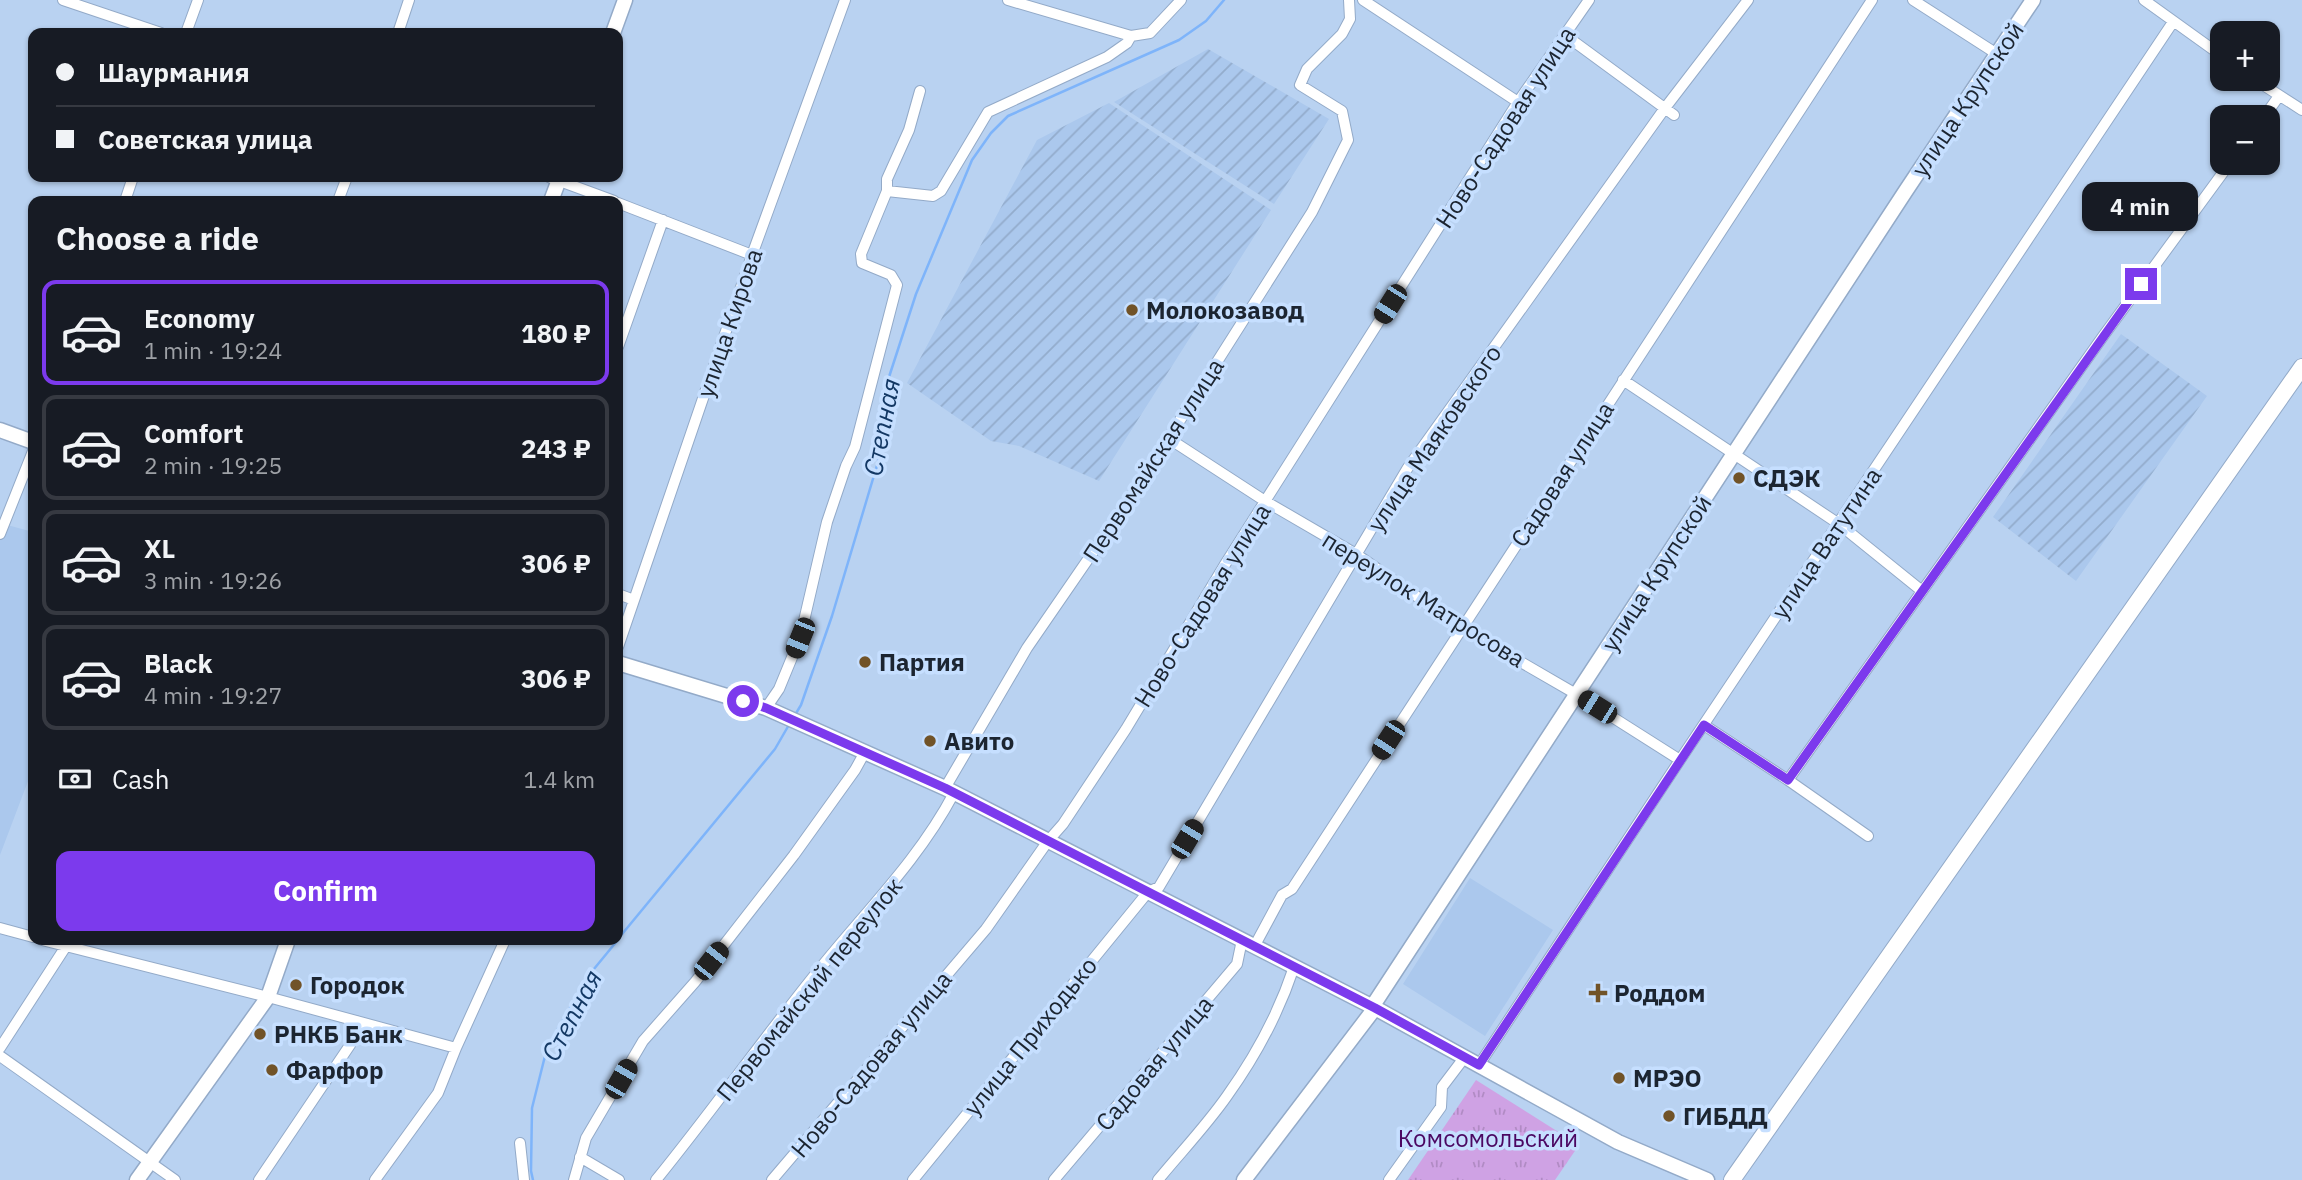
<!DOCTYPE html>
<html lang="en">
<head>
<meta charset="utf-8">
<style>
	body { margin:0; font-family:"IBM Plex Sans",sans-serif; background:#20242c; color:#f1f3f6; height:100vh; display:flex; flex-direction:column; font-size:26px; white-space:nowrap }
	* { box-sizing:border-box; margin:0 }
	p { font-size:23px; color:#9ea1a6 }
	.icon { flex:none; width:38px; height:38px; fill:none; stroke:currentColor; stroke-width:2; stroke-linecap:round; stroke-linejoin:round }
	.map { position:relative; flex:1; overflow:hidden }
	.details { position:absolute; left:28px; top:196px; width:595px; height:749px; display:flex; flex-direction:column; background:#171b24; border-radius:14px; box-shadow:0 2px 5px #0004 }
	.details>* { flex:none }
	.banner { position:absolute; left:28px; top:28px; width:595px; height:154px; border-radius:14px; box-shadow:0 2px 5px #0004; display:grid; align-content:center; height:154px; padding:0 28px; background:#171b24 }
	.buttons { position:absolute; left:2210px; top:21px; display:grid; gap:14px }
	.buttons a { display:grid; place-items:center; width:70px; height:70px; border-radius:14px; background:#171b24; box-shadow:0 2px 5px #0004; font-size:35px }
	.end { position:absolute; width:32px; height:32px; margin:-16px; border:9px solid #7c3aed; background:#fff; box-shadow:0 0 0 4px #fff }
	.from { border-radius:50% }
	.bubble { position:absolute; height:49px; border-radius:14px; background:#171b24; box-shadow:0 2px 5px #0004; font-size:23px; font-weight:700; line-height:49px; text-align:center }
	.car { position:absolute; width:21px; height:42px; margin:-21px -10px; border-radius:9px; box-shadow:0 0 5px 2px #0007; background:linear-gradient(#222 24%,#8ab4d8 0 40%,#222 0 76%,#8ab4d8 0 86%,#222 0) }
	.banner b { display:flex; align-items:center; gap:24px; height:66px; font-size:26px }
	.banner b+b { border-top:2px solid #363941 }
	.banner i { width:18px; height:18px; background:#f1f3f6 }
	ul { padding:0; list-style:none }
	li { display:flex; align-items:center; gap:21px; height:105px; margin:0 14px 10px; padding:0 14px; border:4px solid #363941; border-radius:14px }
	li div { flex:1 }
	li b { display:block; font-size:26px }
	li em { font-style:normal; font-weight:700 }
	li.current { border-color:#7c3aed }
	li>.icon { width:63px; height:63px; stroke-width:1.5 }
	h2 { padding:0 28px; font-size:32px; line-height:84px }
	.pay { display:flex; align-items:center; gap:18px; height:77px; padding:0 28px; font-size:26px }
	.pay p { margin-inline-start:auto }
	.cta { display:flex; gap:14px; margin-top:auto; padding:14px 28px }
	.cta a { flex:1; height:80px; border-radius:14px; background:#7c3aed; color:#fff; font-size:28px; font-weight:700; line-height:80px; text-align:center }
	.map>svg:first-child { display:block }
	.built { fill:#abc8ed }
	.industrial { fill:url(#industrial-furrows) }
	.park { fill:url(#park-tufts) }
	.lines { fill:none; stroke-linecap:round; stroke-linejoin:round }
	.stream { stroke:#7eb4fa; stroke-width:2.5 }
	.minor-casing { stroke:#93aac8; stroke-width:12 }
	.secondary-casing { stroke:#93aac8; stroke-width:17 }
	.trunk-casing { stroke:#93aac8; stroke-width:18 }
	.minor { stroke:#fff; stroke-width:10 }
	.secondary { stroke:#fff; stroke-width:14 }
	.trunk { stroke:#fff; stroke-width:16 }
	.route { stroke:#7c3aed; stroke-width:9 }
	.poi-dot { fill:#715328; stroke:#c6dfff; stroke-width:2.5 }
	.labels { text-anchor:middle; dominant-baseline:central; stroke-width:7; stroke-linejoin:round; paint-order:stroke }
	.street-label { font-size:24px; fill:#1c2531; stroke:#c6dfff }
	.poi-label { font-size:24px; font-weight:bold; fill:#1c2531; stroke:#c6dfff; text-anchor:start }
	.park-label { font-size:24px; fill:#4b0762; stroke:#c6dfff }
	.water-label { font-size:26px; font-style:italic; fill:#133864; stroke:#c6dfff }
</style>
</head>
<body>
<div class="map">
<svg width="2302" height="1180" viewBox="0 0 2302 1180">
	<defs>
		<pattern id="industrial-furrows" width="10" height="10" patternUnits="userSpaceOnUse" patternTransform="scale(1.75)"><rect width="10" height="10" fill="#abc8ed"/><path d="M-1 1l2-2M0 10L10 0M9 11l2-2" fill="none" stroke="#93accc"/></pattern>
		<pattern id="park-tufts" width="24" height="20" patternUnits="userSpaceOnUse" patternTransform="scale(1.75)"><rect width="24" height="20" fill="#cfa2e4"/><path d="M3 7l-1-3M5 7V3M7 7l1-3M15 17l-1-3M17 17v-4M19 17l1-3" fill="none" stroke="#b18bc4"/></pattern>
	</defs>
	<rect width="100%" height="100%" fill="#b9d2f1"/>
	<path class="built" d="M0,523L33,532V768L0,855Z
		M1470,878L1553,930L1485,1036L1403,984Z"/>
	<path class="industrial" d="M1208,49L1329,119L1274,204L1114,102Z
		M1109,103L1271,210L1099,481L1019,446L991,441L907,383L1037,140Z
		M2121,334L2207,396L2076,581L1993,517Z"/>
	<path class="park" d="M1476,1080L1579,1145L1555,1180H1408Z"/>
	<g class="lines">
		<path class="stream" d="M795,715L801,705L832,616L881,452L889,377L916,294L972,160L991,133L1008,116L1179,40L1206,21L1224,0
			M618,939L775,749L790,723
			M533,1180L531,1171L532,1108L547,1048L589,975L617,941"/>
		<defs>
			<path id="minor" d="M63,0L161,33
				M1008,0L1131,36L1150,33L1181,0
				M1363,0L1518,102
				M1913,0L1997,54
				M2144,0L2222,56
				M186,33L198,0
				M398,33L409,0
				M1565,35L1674,115
				M2254,79L2302,110
				M2264,117L2279,96
				M549,177L614,201
				M887,191V179L909,130L920,91
				M125,201L133,177
				M338,201L347,177
				M618,203L752,255
				M618,347L663,220
				M1623,380L1839,524L1922,591
				M1168,438L1265,501L1356,554L1462,628L1576,694L1680,760
				M0,534L33,451
				M618,594L634,600
				M618,647L752,255L845,0
				M766,708L779,689L800,638L827,522L846,466L855,447L897,285L891,275L862,263L861,254L887,191L933,196L941,191L988,112L1107,57L1127,43L1131,36
				M1704,725L1788,780L1868,836
				M1788,780L2104,335L2230,163
				M945,788L1027,648L1137,488L1312,212L1348,140L1342,111L1300,85L1307,69L1342,34L1350,19L1349,0
				M0,928L33,937
				M42,940L268,997L456,1048
				M1254,947L1282,895L1292,889L1872,0
				M0,1048L70,940
				M0,1056L175,1180
				M1479,1065L1680,760L2173,22
				M520,1143L524,1180
				M580,1157L619,1180
				M259,1180L350,1045L357,1021
				M375,1180L438,1093L456,1048L505,940
				M574,1180L586,1138L643,1041L695,982L794,855L855,770L865,752
				M656,1180C713,1110 765,1036 822,966C869,908 919,859 954,793
				M772,1180L986,929L1048,841L1063,824L1126,729L1224,566L1518,102L1589,0
				M913,1180L1148,892L1159,887L1407,469L1665,108L1748,0
				M1054,1180L1237,964L1242,940
				M1158,1180C1181,1152 1206,1126 1227,1096C1255,1057 1279,1012 1294,967
				M1389,1180L1441,1107L1442,1087L1464,1058"/>
			<path id="secondary" d="M613,33L625,0
				M551,201L560,177
				M0,430L33,442
				M618,663L766,708L945,788L1375,1008L1618,1142L1707,1180
				M1372,1007L1905,192L2033,0
				M137,1180L268,997L288,940
				M1244,1180L1375,1008"/>
			<path id="trunk" d="M1732,1180L2302,367"/>
		</defs>
		<use href="#minor" class="minor-casing"/>
		<use href="#secondary" class="secondary-casing"/>
		<use href="#trunk" class="trunk-casing"/>
		<use href="#minor" class="minor"/>
		<use href="#secondary" class="secondary"/>
		<use href="#trunk" class="trunk"/>
	</g>
	<g class="lines">
		<path class="route" d="M743,701L766,708L945,788L1375,1008L1479,1065L1704,725L1788,780L2141,284"/>
	</g>
	<g class="poi-dot">
		<circle cx="1132" cy="310" r="7"/>
		<circle cx="1739" cy="478" r="7"/>
		<circle cx="865" cy="662" r="7"/>
		<circle cx="930" cy="741" r="7"/>
		<circle cx="296" cy="985" r="7"/>
		<path d="M1594.5 982.5h7v7h7v7h-7v7h-7v-7h-7v-7h7z"/>
		<circle cx="260" cy="1034" r="7"/>
		<circle cx="272" cy="1070" r="7"/>
		<circle cx="1619" cy="1078" r="7"/>
		<circle cx="1669" cy="1116" r="7"/>
	</g>
	<g class="labels">
		<g class="street-label">
			<text transform="translate(1967 99) rotate(-56)">улица Крупской</text>
			<text transform="translate(1505 127) rotate(-57)">Ново-Садовая улица</text>
			<text transform="translate(729 323) rotate(-71)">улица Кирова</text>
			<text transform="translate(1434 438) rotate(-56)">улица Маяковского</text>
			<text transform="translate(1153 460) rotate(-57)">Первомайская улица</text>
			<text transform="translate(1562 474) rotate(-57)">Садовая улица</text>
			<text transform="translate(1826 543) rotate(-56)">улица Ватутина</text>
			<text transform="translate(1656 573) rotate(-57)">улица Крупской</text>
			<text transform="translate(1424 599) rotate(32)">переулок Матросова</text>
			<text transform="translate(1202 605) rotate(-58)">Ново-Садовая улица</text>
			<text transform="translate(809 989) rotate(-51)">Первомайский переулок</text>
			<text transform="translate(1030 1036) rotate(-51)">улица Приходько</text>
			<text transform="translate(1154 1063) rotate(-50)">Садовая улица</text>
			<text transform="translate(871 1064) rotate(-50)">Ново-Садовая улица</text>
		</g>
		<g class="poi-label">
			<text x="1146" y="310">Молокозавод</text>
			<text x="1753" y="478">СДЭК</text>
			<text x="879" y="662">Партия</text>
			<text x="944" y="741">Авито</text>
			<text x="310" y="985">Городок</text>
			<text x="1614" y="993">Роддом</text>
			<text x="274" y="1034">РНКБ Банк</text>
			<text x="286" y="1070">Фарфор</text>
			<text x="1633" y="1078">МРЭО</text>
			<text x="1683" y="1116">ГИБДД</text>
		</g>
		<g class="park-label">
			<text x="1488" y="1138">Комсомольский</text>
		</g>
		<g class="water-label">
			<text transform="translate(881 427) rotate(-79)">Степная</text>
			<text transform="translate(571 1015) rotate(-62)">Степная</text>
		</g>
	</g>
</svg>
<div class="buttons">
<a>+</a>
<a>−</a>
</div>
<i class="end from" style="left:743px;top:701px"></i>
<i class="end" style="left:2141px;top:284px"></i>
<div class="bubble" style="left:2082px;top:182px;width:116px">4 min</div>
<i class="car" style="left:1390px;top:304px;rotate:212deg"></i>
<i class="car" style="left:800px;top:638px;rotate:202deg"></i>
<i class="car" style="left:1597px;top:707px;rotate:302deg"></i>
<i class="car" style="left:1388px;top:740px;rotate:213deg"></i>
<i class="car" style="left:1187px;top:839px;rotate:31deg"></i>
<i class="car" style="left:711px;top:961px;rotate:38deg"></i>
<i class="car" style="left:621px;top:1079px;rotate:30deg"></i>
<div class="banner">
<b><i class="from"></i>Шаурмания</b>
<b><i></i>Советская улица</b>
</div>
<section class="details">
<h2>Choose a ride</h2>
<ul>
<li class="current"><svg class="icon" aria-label="car" viewBox="0 0 24 24"><path d="M5 17H2v-5l4-1 3-4h7l3 4 3 1v5h-3M9 17h6M6 11h13"/><circle cx="7" cy="17" r="2"/><circle cx="17" cy="17" r="2"/></svg><div><b>Economy</b><p>1 min · 19:24</p></div><em>180 ₽</em></li>
<li><svg class="icon" aria-label="car" viewBox="0 0 24 24"><path d="M5 17H2v-5l4-1 3-4h7l3 4 3 1v5h-3M9 17h6M6 11h13"/><circle cx="7" cy="17" r="2"/><circle cx="17" cy="17" r="2"/></svg><div><b>Comfort</b><p>2 min · 19:25</p></div><em>243 ₽</em></li>
<li><svg class="icon" aria-label="car" viewBox="0 0 24 24"><path d="M5 17H2v-5l4-1 3-4h7l3 4 3 1v5h-3M9 17h6M6 11h13"/><circle cx="7" cy="17" r="2"/><circle cx="17" cy="17" r="2"/></svg><div><b>XL</b><p>3 min · 19:26</p></div><em>306 ₽</em></li>
<li><svg class="icon" aria-label="car" viewBox="0 0 24 24"><path d="M5 17H2v-5l4-1 3-4h7l3 4 3 1v5h-3M9 17h6M6 11h13"/><circle cx="7" cy="17" r="2"/><circle cx="17" cy="17" r="2"/></svg><div><b>Black</b><p>4 min · 19:27</p></div><em>306 ₽</em></li>
</ul>
<div class="pay"><svg class="icon" aria-label="cash" viewBox="0 0 24 24"><path d="M3 7h18v10H3z"/><circle cx="12" cy="12" r="2"/></svg>Cash<p>1.4 km</p></div>
<div class="cta"><a>Confirm</a></div>
</section>
</div>
</body>
</html>
